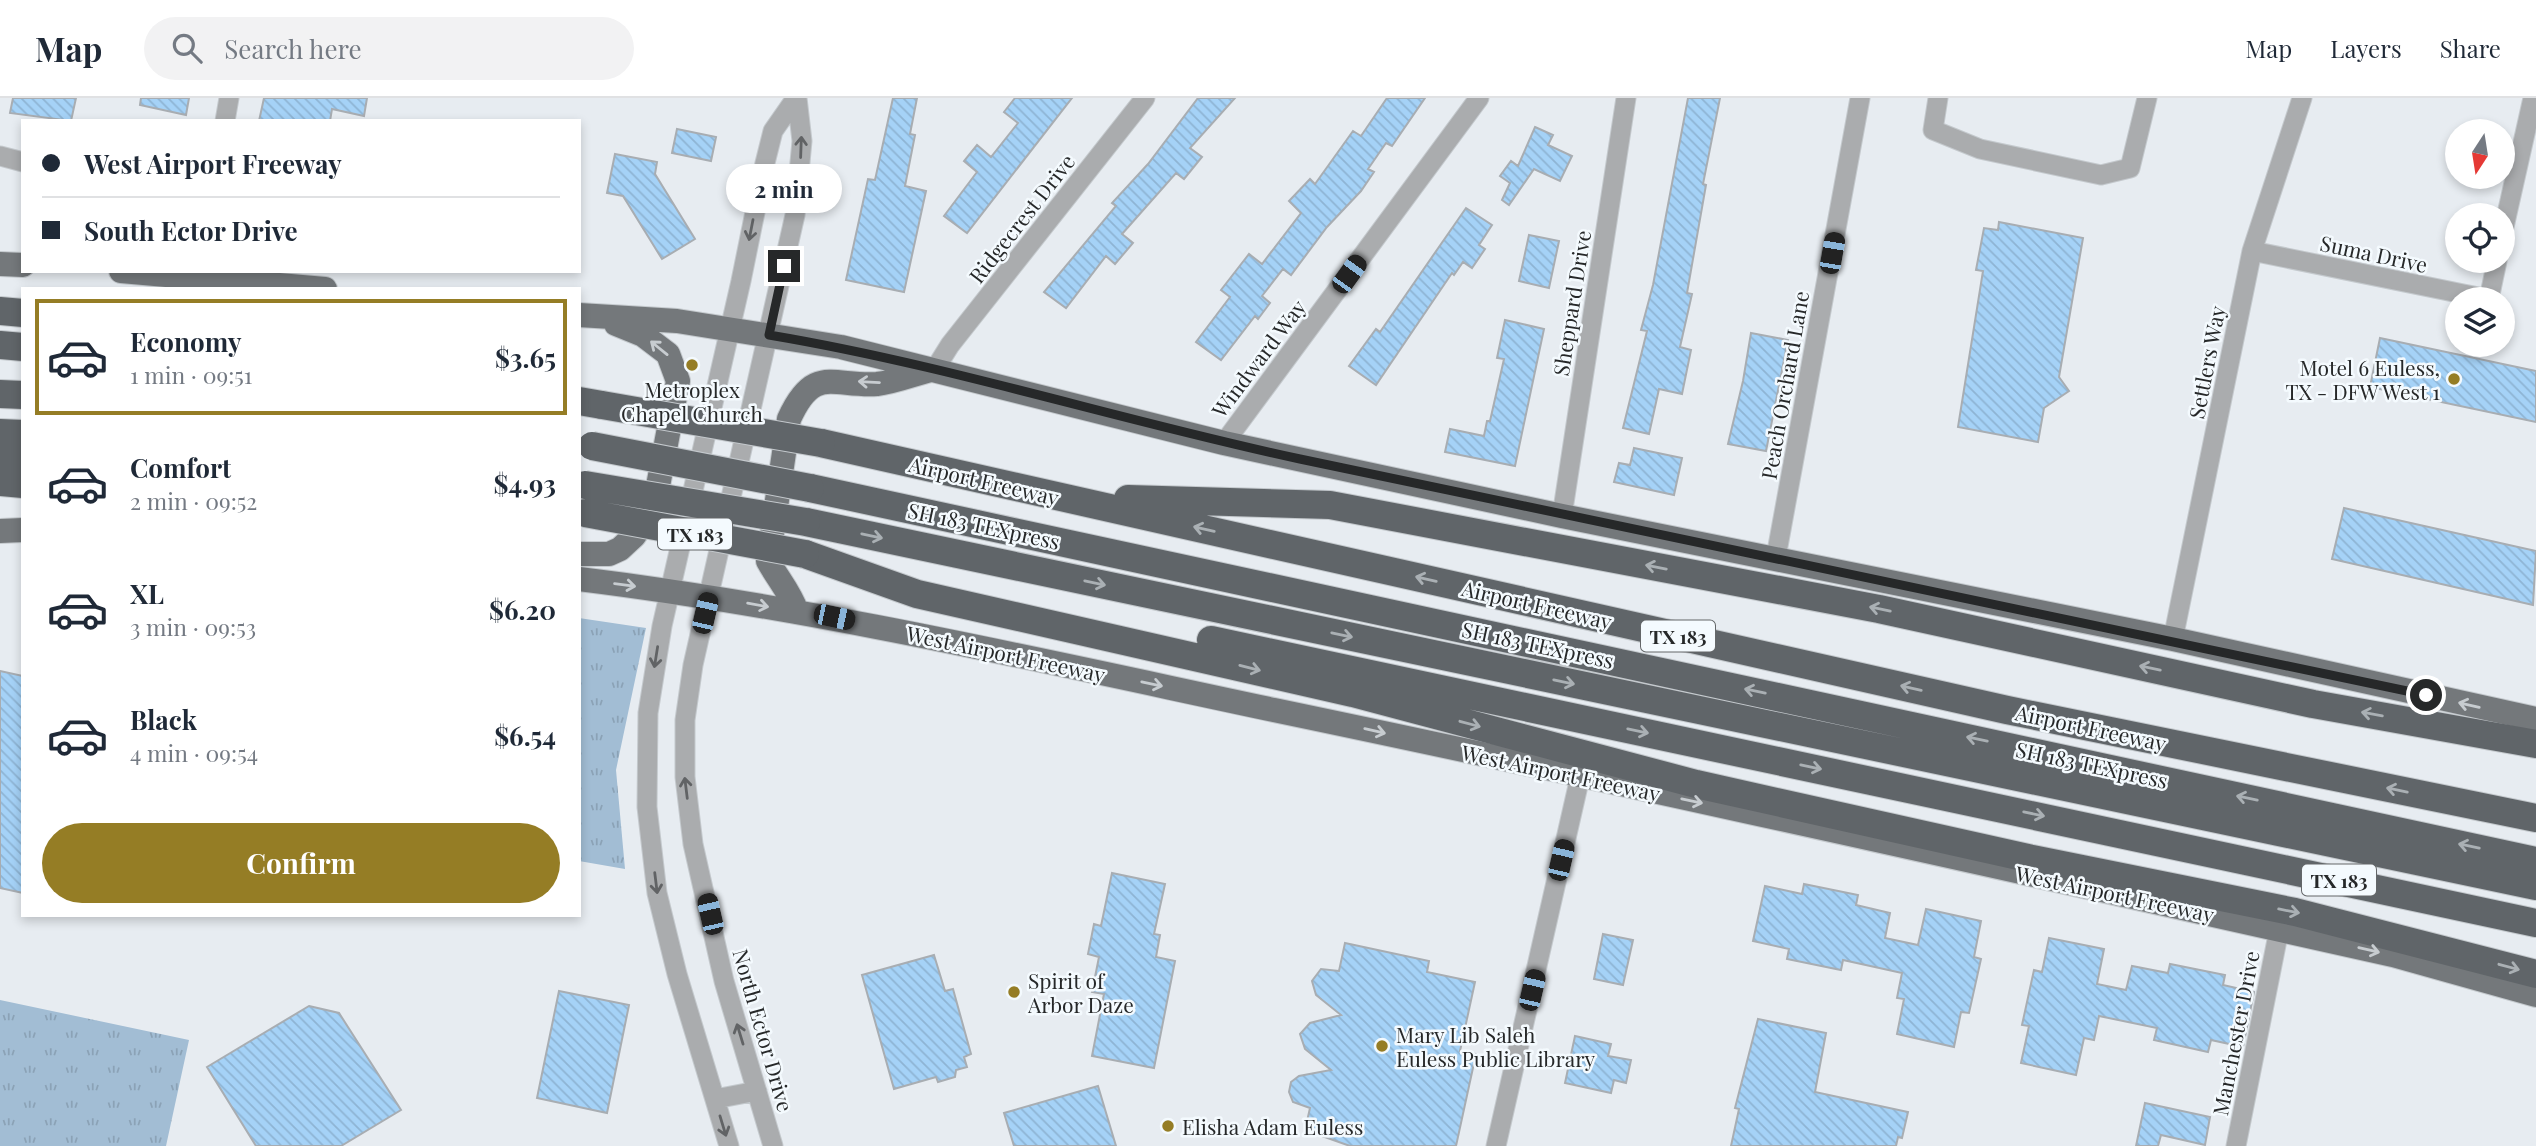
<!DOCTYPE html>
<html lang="en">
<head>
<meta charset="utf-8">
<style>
	body { margin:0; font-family:"Playfair Display",serif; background:#f2f2f3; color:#1f2937; height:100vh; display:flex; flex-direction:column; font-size:26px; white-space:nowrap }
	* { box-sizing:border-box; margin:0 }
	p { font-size:23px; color:#747a83 }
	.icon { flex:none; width:38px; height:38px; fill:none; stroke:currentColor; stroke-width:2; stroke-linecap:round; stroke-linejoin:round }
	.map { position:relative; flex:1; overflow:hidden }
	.drawer { position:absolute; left:21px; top:189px; width:560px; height:630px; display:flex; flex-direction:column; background:#fff; border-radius:0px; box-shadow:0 4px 10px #0003 }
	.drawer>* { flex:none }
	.banner { position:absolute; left:21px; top:21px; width:560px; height:154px; border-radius:0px; box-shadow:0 4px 10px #0003; display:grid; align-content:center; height:154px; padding:0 21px; background:#fff }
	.needle { width:46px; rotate:192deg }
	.buttons { position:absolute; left:2445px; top:21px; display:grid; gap:14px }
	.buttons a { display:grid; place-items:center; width:70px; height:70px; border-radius:50%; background:#fff; box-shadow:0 4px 10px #0003; font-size:35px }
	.end { position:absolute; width:32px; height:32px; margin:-16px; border:9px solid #262829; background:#fff; box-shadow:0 0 0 4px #fff }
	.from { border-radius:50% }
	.bubble { position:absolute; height:49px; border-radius:24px; background:#fff; box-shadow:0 4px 10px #0003; font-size:23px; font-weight:700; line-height:49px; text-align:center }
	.car { position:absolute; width:21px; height:42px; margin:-21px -10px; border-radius:9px; box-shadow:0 0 5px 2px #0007; background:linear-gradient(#222 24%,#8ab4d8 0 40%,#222 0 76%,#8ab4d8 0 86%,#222 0) }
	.banner b { display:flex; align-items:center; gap:24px; height:66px; font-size:26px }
	.banner b+b { border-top:2px solid #e0e1e3 }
	.banner i { width:18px; height:18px; background:#1f2937 }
	ul { padding:12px 0 0; list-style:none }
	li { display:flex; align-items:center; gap:21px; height:116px; margin:0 14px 10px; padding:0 7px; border:4px solid transparent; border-radius:0px }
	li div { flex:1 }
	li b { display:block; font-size:26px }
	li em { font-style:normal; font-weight:700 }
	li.on { border-color:#957d25 }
	li>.icon { width:63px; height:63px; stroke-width:1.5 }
	.primary-button { display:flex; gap:14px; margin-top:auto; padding:14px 21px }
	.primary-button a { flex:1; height:80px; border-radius:42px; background:#957d25; color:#fff; font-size:28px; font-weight:700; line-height:80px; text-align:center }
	header { display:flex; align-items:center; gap:42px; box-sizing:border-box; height:98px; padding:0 35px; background:#fff; border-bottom:2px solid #e0e1e3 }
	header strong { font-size:33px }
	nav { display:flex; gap:38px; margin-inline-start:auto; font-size:24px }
	.search { width:490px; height:63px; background:#f2f2f3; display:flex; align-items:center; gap:18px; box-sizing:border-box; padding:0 24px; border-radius:38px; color:#747a83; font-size:26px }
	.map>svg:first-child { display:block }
	.grass { fill:url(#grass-tufts) }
	.building { fill:url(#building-back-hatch); stroke:#a8adb2; stroke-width:2 }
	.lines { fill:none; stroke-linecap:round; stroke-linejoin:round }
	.minor-casing { stroke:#c4c9cd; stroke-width:21 }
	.major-casing { stroke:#c4c9cd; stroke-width:26 }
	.highway-casing { stroke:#c4c9cd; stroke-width:30 }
	.minor { stroke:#aaacae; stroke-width:19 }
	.major { stroke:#74787b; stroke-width:24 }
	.highway { stroke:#606569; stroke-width:28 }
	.highway-bridge-casing { stroke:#c4c9cd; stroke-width:30; stroke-linecap:butt }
	.highway-bridge { stroke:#606569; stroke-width:28 }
	.oneway { stroke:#616365 }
	.oneway2 { stroke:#c7ccd0 }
	.oneway3 { stroke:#aab0b4 }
	.route { stroke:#262829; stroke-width:9 }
	.poi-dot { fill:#957d25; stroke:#f4fafe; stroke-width:2.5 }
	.labels { text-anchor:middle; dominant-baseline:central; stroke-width:5; stroke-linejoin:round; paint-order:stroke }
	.shield { fill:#f4fafe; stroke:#646769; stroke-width:2 }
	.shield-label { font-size:19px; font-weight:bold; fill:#262829 }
	.street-label { font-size:21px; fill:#262829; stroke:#f4fafe }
	.poi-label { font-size:21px; fill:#262829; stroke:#f4fafe; text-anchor:start }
</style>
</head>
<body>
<header>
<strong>Map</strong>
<div class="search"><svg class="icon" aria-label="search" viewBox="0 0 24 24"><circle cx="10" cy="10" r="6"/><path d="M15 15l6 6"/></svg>Search here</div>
<nav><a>Map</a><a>Layers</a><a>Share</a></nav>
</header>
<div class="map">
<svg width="2536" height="1048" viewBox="0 0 2536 1048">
	<defs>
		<pattern id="grass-tufts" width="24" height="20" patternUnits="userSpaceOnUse" patternTransform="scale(1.75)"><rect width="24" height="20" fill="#a2bdd4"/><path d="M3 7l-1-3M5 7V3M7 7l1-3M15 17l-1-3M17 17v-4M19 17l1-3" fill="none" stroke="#8ba2b6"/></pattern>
		<pattern id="building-back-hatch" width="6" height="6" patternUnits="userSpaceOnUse" patternTransform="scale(1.75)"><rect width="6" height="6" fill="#a5d2f7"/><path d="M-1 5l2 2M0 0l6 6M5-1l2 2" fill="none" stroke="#8eb4d4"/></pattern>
	</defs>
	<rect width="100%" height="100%" fill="#e7ecf1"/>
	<path class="grass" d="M579,520L646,530L616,672L625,771L579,763Z
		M0,902L189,942L166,1048H0Z"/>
	<path class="building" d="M13,0H76L71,23L10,15Z
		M141,0H189L186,17L140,7Z
		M264,0H367L364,18L332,11L330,23H259Z
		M893,0H917L910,36L915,37L905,88L926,93L904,194L846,182L868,81L875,82Z
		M1015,0H1072L967,135L944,118L977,74L964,63L977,47L991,59L1018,25L1004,14Z
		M1198,0H1235L1190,50L1202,59L1184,81L1176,75L1122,136L1133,145L1115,166L1106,158L1066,210L1044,194L1116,108L1112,105L1148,66Z
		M1387,0H1425L1392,48L1386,45L1368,71L1374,74L1361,93L1327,129L1291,177L1283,171L1262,198L1270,205L1258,221L1255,218L1221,262L1196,244L1230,199L1221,192L1249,156L1262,166L1301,115L1289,103L1310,81L1315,86L1353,33L1361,38Z
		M1688,0H1720L1703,86L1706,87L1687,195L1692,196L1680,249L1691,252L1682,296L1659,291L1649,336L1623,330L1647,233L1641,232L1653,187Z
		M1535,29L1553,37L1548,47L1572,58L1560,83L1534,71L1509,107L1502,102L1510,85L1500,78L1511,63L1518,68Z
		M677,31L716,39L711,63L672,55Z
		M615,56L657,64L655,76L695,141L662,161L623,98L607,95Z
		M1466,110L1492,127L1479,147L1485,151L1472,170L1463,164L1454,177L1452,175L1376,287L1349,268L1376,231L1380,234Z
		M1999,124L2083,140L2059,279L2069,293L2044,310L2038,344L1958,329L1983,173L1976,172L1984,130L1998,132Z
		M1529,137L1559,143L1549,190L1519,183Z
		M1505,222L1544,231L1515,368L1445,354L1450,331L1484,338L1487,323H1490L1504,261L1497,260Z
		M1751,235L1788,242L1766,353L1728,346L1743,283Z
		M2380,240L2536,273V324L2370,289Z
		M1634,350L1682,360L1674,397L1614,384L1619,365L1630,367Z
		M2344,410L2536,453L2533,507L2332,461Z
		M0,573L23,578V795L0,790Z
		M1112,775L1165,786L1154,836L1160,837L1156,859L1175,863L1154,970L1092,958L1104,896L1092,894L1099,859L1088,856L1094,826L1101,828Z
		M1804,786L1858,797L1856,807L1890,815L1885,840L1918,847L1926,811L1981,823L1974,859L1981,861L1969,915L1961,914L1954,949L1897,936L1904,901L1897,900L1902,875L1843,862L1841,872L1787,861L1789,851L1753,843L1765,788L1802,796Z
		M1603,836L1633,842L1623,887L1594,881Z
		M2049,840L2104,851L2097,886L2126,892L2132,868L2168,875L2170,866L2225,877L2223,887L2254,894L2243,949L2211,942L2208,954L2154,942L2157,930L2099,918L2094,942L2084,940L2076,977L2021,965L2029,928L2022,927L2034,872L2042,874Z
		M1345,845L1429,863L1427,874L1475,884L1460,953L1476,956L1456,1048H1350L1305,1032L1310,1010L1293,1004L1289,994L1291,984L1299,978L1331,972L1305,951L1300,936L1310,925L1341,917L1316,897L1312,883L1321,871L1339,873Z
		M934,857L945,893L953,891L971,956L964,959L967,969L956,972L955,979L938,984L936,979L894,991L862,877Z
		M559,893L629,907L607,1015L537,1000Z
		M309,908L339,915L401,1012L341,1048H256L207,969Z
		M1758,921L1826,935L1815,994L1908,1014L1902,1040L1898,1039L1896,1048H1731L1739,1011L1735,1010Z
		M1575,938L1611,946L1608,958L1631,962L1626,985L1614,982L1611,995L1565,985Z
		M1098,988L1116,1048H1014L1004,1015Z
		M2145,1005L2210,1019L2205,1047L2161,1037L2158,1048H2136Z"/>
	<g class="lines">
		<defs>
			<path id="minor" d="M1938,0L1933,32L1980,51L2101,77L2130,70L2147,0
				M225,23L229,0
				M0,58L23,64
				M2502,138L2533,0
				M2252,153L2488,201
				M2489,201L2497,163
				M935,271L950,247L1145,0
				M1224,345L1479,0
				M1562,418L1626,0
				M1776,459L1860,0
				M2173,541L2252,153L2302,0
				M715,1001L757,993
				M729,1048L677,876L657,795L647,709L648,615L662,528L741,183L765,65L773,33L796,0
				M773,1048L724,883L693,746L685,679V622L693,567L795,117L802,43L797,0
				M1496,1048L1580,679
				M2236,1048L2279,832"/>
			<path id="major" d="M0,166L23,167
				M121,173L325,191
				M579,217L677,223L841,249L1224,345L1562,418L2173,541L2536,621
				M0,433L23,432
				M579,456H609L620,451L634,438L654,409L678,283L668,256L643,237L616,226
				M579,481C814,510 1043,563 1274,612C1648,690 2020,774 2393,857L2536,897
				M797,514C790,494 778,481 768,463L789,321C814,266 833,289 877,286C895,284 914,276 931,272"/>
			<path id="highway" d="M0,213L23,215
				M0,247L23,249
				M0,296L23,297
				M579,303L602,307
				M0,335L23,336
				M821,345L2007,612L2536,720
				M0,360L23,362
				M0,384L23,386
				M810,390L2536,763
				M1128,401L1330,407L1879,511L2313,606L2536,646
				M806,424L2536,788
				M805,456L917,496L1353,595L1696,686L2032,761L2295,814L2536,876
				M1211,542L2536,825"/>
		</defs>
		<use href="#minor" class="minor-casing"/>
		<use href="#major" class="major-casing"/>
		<use href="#highway" class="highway-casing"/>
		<use href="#minor" class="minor"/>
		<use href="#major" class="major"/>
		<use href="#highway" class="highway"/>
		<defs>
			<path id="highway-bridge" d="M602,307L821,345
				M592,348L810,390
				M585,387L806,424
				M585,415L805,456"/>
		</defs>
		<use href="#highway-bridge" class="highway-bridge-casing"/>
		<use href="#highway-bridge" class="highway-bridge"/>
	</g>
	<defs><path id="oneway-shaft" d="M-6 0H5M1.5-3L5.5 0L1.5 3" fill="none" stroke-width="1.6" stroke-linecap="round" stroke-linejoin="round" transform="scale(1.75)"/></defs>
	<g class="oneway">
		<use href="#oneway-shaft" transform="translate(801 49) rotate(-88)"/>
		<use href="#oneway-shaft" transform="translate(751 132) rotate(101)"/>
		<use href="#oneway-shaft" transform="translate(656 559) rotate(99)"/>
		<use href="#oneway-shaft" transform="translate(686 690) rotate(-97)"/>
		<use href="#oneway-shaft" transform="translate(656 785) rotate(83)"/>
		<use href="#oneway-shaft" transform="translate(740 936) rotate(-107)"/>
		<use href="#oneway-shaft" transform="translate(723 1028) rotate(73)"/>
	</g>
	<g class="oneway2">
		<use href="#oneway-shaft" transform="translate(659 250) rotate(-141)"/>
		<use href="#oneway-shaft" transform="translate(869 284) rotate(-177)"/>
		<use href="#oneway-shaft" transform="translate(625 487) rotate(7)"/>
		<use href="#oneway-shaft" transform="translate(758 507) rotate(10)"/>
		<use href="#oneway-shaft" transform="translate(1152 586) rotate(12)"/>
		<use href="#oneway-shaft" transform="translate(2469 607) rotate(-167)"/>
		<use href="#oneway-shaft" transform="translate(1375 633) rotate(13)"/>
		<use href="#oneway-shaft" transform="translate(1692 703) rotate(12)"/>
		<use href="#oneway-shaft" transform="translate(2369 852) rotate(13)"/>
	</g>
	<g class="oneway3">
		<use href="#oneway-shaft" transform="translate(1204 431) rotate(-167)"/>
		<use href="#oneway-shaft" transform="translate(872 438) rotate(12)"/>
		<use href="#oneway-shaft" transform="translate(1656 469) rotate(-169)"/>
		<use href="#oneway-shaft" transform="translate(1426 481) rotate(-167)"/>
		<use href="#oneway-shaft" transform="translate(1095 485) rotate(12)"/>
		<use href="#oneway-shaft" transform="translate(1880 511) rotate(-168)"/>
		<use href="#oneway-shaft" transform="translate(1342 537) rotate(12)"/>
		<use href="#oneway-shaft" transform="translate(1250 570) rotate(14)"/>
		<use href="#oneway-shaft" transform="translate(2150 570) rotate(-168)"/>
		<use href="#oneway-shaft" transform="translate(1564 584) rotate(12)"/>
		<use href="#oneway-shaft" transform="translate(1911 590) rotate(-167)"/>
		<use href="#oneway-shaft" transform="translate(1755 593) rotate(-168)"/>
		<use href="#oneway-shaft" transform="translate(2372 616) rotate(-170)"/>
		<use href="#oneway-shaft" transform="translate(1470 626) rotate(15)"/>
		<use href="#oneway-shaft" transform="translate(1638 633) rotate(12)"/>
		<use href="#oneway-shaft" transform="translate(1977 641) rotate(-168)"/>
		<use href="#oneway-shaft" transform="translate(1811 669) rotate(12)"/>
		<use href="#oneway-shaft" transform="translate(2397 692) rotate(-168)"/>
		<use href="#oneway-shaft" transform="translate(2247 700) rotate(-168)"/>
		<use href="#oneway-shaft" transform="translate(2034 716) rotate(12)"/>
		<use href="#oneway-shaft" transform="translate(2469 748) rotate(-168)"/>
		<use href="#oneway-shaft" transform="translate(2289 813) rotate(11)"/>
		<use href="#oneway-shaft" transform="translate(2509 869) rotate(15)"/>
	</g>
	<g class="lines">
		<path class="route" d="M784,168L769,237C948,267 1122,323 1300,361C1675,442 2051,515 2426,597"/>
	</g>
	<g class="poi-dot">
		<circle cx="692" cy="267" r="7"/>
		<circle cx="2454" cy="281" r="7"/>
		<circle cx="1014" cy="894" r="7"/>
		<circle cx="1382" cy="948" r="7"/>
		<circle cx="1168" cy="1028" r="7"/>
	</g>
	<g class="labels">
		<g class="shield">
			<rect x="658" y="420.5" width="74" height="31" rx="5"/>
			<rect x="1641" y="522.5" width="74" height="31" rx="5"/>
			<rect x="2302" y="766.5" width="74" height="31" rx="5"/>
		</g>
		<g class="shield-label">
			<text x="695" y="436">TX 183</text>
			<text x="1678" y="538">TX 183</text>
			<text x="2339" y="782">TX 183</text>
		</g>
		<g class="street-label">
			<text transform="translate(1021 120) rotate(-52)">Ridgecrest Drive</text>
			<text transform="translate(2374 155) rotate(12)">Suma Drive</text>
			<text transform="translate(1571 205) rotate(-81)">Sheppard Drive</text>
			<text transform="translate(1258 260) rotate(-53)">Windward Way</text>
			<text transform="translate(2206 264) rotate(-79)">Settlers Way</text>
			<text transform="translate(1784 287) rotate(-80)">Peach Orchard Lane</text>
			<text transform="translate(984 382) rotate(13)">Airport Freeway</text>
			<text transform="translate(984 427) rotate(12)">SH 183 TEXpress</text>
			<text transform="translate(1537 506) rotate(13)">Airport Freeway</text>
			<text transform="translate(1538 546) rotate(12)">SH 183 TEXpress</text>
			<text transform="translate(1006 555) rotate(12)">West Airport Freeway</text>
			<text transform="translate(2091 629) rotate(12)">Airport Freeway</text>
			<text transform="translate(2092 666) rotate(12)">SH 183 TEXpress</text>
			<text transform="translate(1561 674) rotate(12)">West Airport Freeway</text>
			<text transform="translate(2115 795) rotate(12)">West Airport Freeway</text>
			<text transform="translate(764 932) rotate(74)">North Ector Drive</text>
			<text transform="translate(2235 935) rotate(-79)">Manchester Drive</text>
		</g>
		<g class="poi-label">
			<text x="2440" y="269" text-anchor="end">Motel 6 Euless,<tspan x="2440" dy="24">TX - DFW West 1</tspan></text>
			<text x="692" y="291" text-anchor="middle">Metroplex<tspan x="692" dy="24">Chapel Church</tspan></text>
			<text x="1028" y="882">Spirit of<tspan x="1028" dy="24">Arbor Daze</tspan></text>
			<text x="1396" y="936">Mary Lib Saleh<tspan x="1396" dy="24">Euless Public Library</tspan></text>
			<text x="1182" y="1028">Elisha Adam Euless</text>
		</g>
	</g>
</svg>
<div class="buttons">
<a><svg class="needle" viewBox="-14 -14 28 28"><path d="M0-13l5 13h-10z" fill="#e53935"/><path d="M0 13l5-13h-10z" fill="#747a83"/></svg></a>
<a><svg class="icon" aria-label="locate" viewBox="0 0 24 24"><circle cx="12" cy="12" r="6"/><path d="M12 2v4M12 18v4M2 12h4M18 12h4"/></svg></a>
<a><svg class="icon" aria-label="layers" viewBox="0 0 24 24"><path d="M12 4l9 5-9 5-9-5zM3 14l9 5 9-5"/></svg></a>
</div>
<i class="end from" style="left:2426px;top:597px"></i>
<i class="end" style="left:784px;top:168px"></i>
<div class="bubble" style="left:726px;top:66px;width:116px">2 min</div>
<i class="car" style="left:1832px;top:155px;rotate:10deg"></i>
<i class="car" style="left:1349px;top:176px;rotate:36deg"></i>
<i class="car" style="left:705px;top:515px;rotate:13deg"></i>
<i class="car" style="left:834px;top:519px;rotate:102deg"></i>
<i class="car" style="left:1561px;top:762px;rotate:13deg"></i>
<i class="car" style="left:710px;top:816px;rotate:347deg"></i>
<i class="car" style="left:1532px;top:892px;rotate:13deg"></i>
<div class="banner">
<b><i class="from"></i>West Airport Freeway</b>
<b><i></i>South Ector Drive</b>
</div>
<section class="drawer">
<ul>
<li class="on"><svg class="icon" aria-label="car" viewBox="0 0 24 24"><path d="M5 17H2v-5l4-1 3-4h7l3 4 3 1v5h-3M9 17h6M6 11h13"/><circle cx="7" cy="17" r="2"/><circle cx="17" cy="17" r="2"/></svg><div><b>Economy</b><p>1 min · 09:51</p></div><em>$3.65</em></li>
<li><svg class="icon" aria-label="car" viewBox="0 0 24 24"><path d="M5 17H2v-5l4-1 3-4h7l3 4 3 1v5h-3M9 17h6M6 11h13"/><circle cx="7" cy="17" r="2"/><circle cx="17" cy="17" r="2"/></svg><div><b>Comfort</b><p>2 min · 09:52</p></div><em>$4.93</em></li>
<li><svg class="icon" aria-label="car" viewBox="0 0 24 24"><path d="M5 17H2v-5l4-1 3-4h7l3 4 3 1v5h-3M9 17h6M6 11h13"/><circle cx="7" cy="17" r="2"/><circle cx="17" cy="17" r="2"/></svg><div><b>XL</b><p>3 min · 09:53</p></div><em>$6.20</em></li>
<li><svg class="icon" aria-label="car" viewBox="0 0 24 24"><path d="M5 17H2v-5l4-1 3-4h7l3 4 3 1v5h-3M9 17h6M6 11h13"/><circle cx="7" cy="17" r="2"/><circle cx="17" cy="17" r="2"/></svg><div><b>Black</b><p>4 min · 09:54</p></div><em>$6.54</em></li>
</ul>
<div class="primary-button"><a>Confirm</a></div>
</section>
</div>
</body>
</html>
